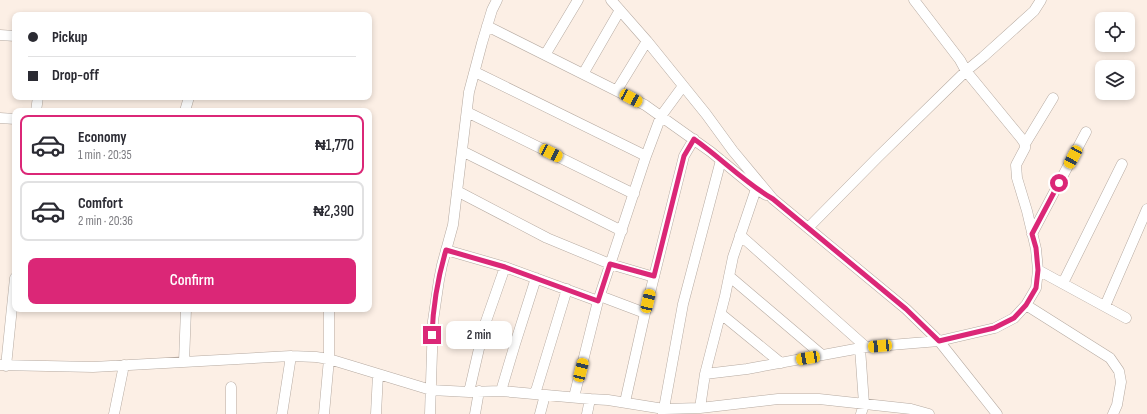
<!DOCTYPE html>
<html lang="en">
<head>
<meta charset="utf-8">
<style>
	body { margin:0; font-family:"Sofia Sans Condensed",sans-serif; background:#f2f2f3; color:#2b2b33; height:100vh; display:flex; flex-direction:column; font-size:15px; white-space:nowrap }
	* { box-sizing:border-box; margin:0 }
	p { font-size:13px; color:#7c7c81 }
	.icon { flex:none; width:22px; height:22px; fill:none; stroke:currentColor; stroke-width:2; stroke-linecap:round; stroke-linejoin:round }
	.map { position:relative; flex:1; overflow:hidden }
	.panel { position:absolute; left:12px; top:108px; width:360px; height:204px; display:flex; flex-direction:column; background:#fff; border-radius:8px; box-shadow:0 2px 6px #0003 }
	.panel>* { flex:none }
	.top-card { position:absolute; left:12px; top:12px; width:360px; height:88px; border-radius:8px; box-shadow:0 2px 6px #0003; display:grid; align-content:center; height:88px; padding:0 16px; background:#fff }
	.buttons { position:absolute; left:1095px; top:12px; display:grid; gap:8px }
	.buttons a { display:grid; place-items:center; width:40px; height:40px; border-radius:8px; background:#fff; box-shadow:0 2px 6px #0003; font-size:20px }
	.end { position:absolute; width:18px; height:18px; margin:-9px; border:5px solid #db2777; background:#fff; box-shadow:0 0 0 2px #fff }
	.from { border-radius:50% }
	.bubble { position:absolute; height:28px; border-radius:8px; background:#fff; box-shadow:0 2px 6px #0003; font-size:13px; font-weight:600; line-height:28px; text-align:center }
	.car { position:absolute; width:12px; height:24px; margin:-12px -6px; border-radius:5px; box-shadow:0 0 3px 1px #0007; background:linear-gradient(#f5c518 24%,#345 0 40%,#f5c518 0 76%,#345 0 86%,#f5c518 0) }
	.top-card b { display:flex; align-items:center; gap:14px; height:38px; font-size:15px }
	.top-card b+b { border-top:1px solid #e1e1e2 }
	.top-card i { width:10px; height:10px; background:#2b2b33 }
	ul { padding:7px 0 0; list-style:none }
	li { display:flex; align-items:center; gap:12px; height:60px; margin:0 8px 6px; padding:0 8px; border:2px solid #e1e1e2; border-radius:8px }
	li div { flex:1 }
	li b { display:block; font-size:15px }
	li em { font-style:normal; font-weight:600 }
	li.on { border-color:#db2777 }
	li>.icon { width:36px; height:36px; stroke-width:1.5 }
	.cta { display:flex; gap:8px; margin-top:auto; padding:8px 16px }
	.cta a { flex:1; height:46px; border-radius:8px; background:#db2777; color:#fff; font-size:16px; font-weight:600; line-height:46px; text-align:center }
	.map>svg:first-child { display:block }
	.lines { fill:none; stroke-linecap:round; stroke-linejoin:round }
	.minor-casing { stroke:#b6aaa1; stroke-width:11 }
	.minor { stroke:#fff; stroke-width:10 }
	.route { stroke:#db2777; stroke-width:5 }
</style>
</head>
<body>
<div class="map">
<svg width="1147" height="414" viewBox="0 0 1147 414">
	<rect width="100%" height="100%" fill="#fcefe5"/>
	<g class="lines">
		<defs>
			<path id="minor" d="M611,0L647,41L706,114L733,151L773,199L906,309L939,341L997,414
				M914,0L960,60L966,71L1021,138L1025,144
				M487,26L645,105L711,152L756,189L766,195
				M0,35L15,36
				M545,55L578,0
				M475,72L646,156
				M583,74L620,10
				M617,90L647,41
				M36,111L38,97
				M185,111L189,97
				M467,112L634,194
				M0,118L15,119
				M462,151L622,231
				M457,191L547,238L610,264L654,277
				M808,228L878,157L966,71L983,57L1034,11L1041,0
				M1032,234L1086,132
				M740,235L866,347
				M446,250L505,267L598,301
				M1038,270L1126,318
				M729,276L822,355
				M1063,283L1122,164
				M600,296L645,313
				M1026,305L1110,358L1119,371L1121,382L1117,405L1113,414
				M1105,306L1147,209
				M721,314L781,363
				M860,348L864,404L861,414
				M184,362L186,309
				M0,365L93,367L291,356L316,357L329,359L431,390L469,392L501,391L590,399L608,400L664,409L700,408L778,399H819L911,409L929,414
				M6,366L15,278
				M705,374L747,369L866,347L939,341L995,328L1014,318L1026,305L1036,288L1038,270L1036,249L1027,211L1017,178L1016,165L1025,148V144L1053,98
				M501,391L515,344L536,278
				M469,392L484,327L505,267
				M535,394L567,289
				M574,397L598,301L646,156L661,116L683,86
				M625,402L645,313L682,164L684,156L694,139
				M700,408L705,374L725,296L733,257L756,189
				M114,414L124,365
				M231,414V387
				M282,414L291,356
				M324,414L329,359V309
				M376,414L378,374
				M430,414L433,321L439,280L442,265L453,225L469,92L482,43L492,10L497,0
				M475,414L479,391
				M540,414L545,395
				M587,414L590,399
				M663,414L683,304L721,160"/>
		</defs>
		<use href="#minor" class="minor-casing"/>
		<use href="#minor" class="minor"/>
	</g>
	<g class="lines">
		<path class="route" d="M432,335C433,306 438,277 446,250L505,267L598,301L610,264L654,276L684,156L694,139C721,158 744,182 773,199L906,309L939,341L994,328L1014,318L1026,305L1036,288L1038,270L1036,248L1032,234L1059,183"/>
	</g>
</svg>
<div class="buttons">
<a><svg class="icon" aria-label="locate" viewBox="0 0 24 24"><circle cx="12" cy="12" r="6"/><path d="M12 2v4M12 18v4M2 12h4M18 12h4"/></svg></a>
<a><svg class="icon" aria-label="layers" viewBox="0 0 24 24"><path d="M12 4l9 5-9 5-9-5zM3 14l9 5 9-5"/></svg></a>
</div>
<i class="end from" style="left:1059px;top:183px"></i>
<i class="end" style="left:432px;top:335px"></i>
<div class="bubble" style="left:446px;top:321px;width:66px">2 min</div>
<i class="car" style="left:631px;top:98px;rotate:118deg"></i>
<i class="car" style="left:551px;top:153px;rotate:116deg"></i>
<i class="car" style="left:1073px;top:157px;rotate:208deg"></i>
<i class="car" style="left:648px;top:301px;rotate:13deg"></i>
<i class="car" style="left:880px;top:346px;rotate:265deg"></i>
<i class="car" style="left:808px;top:358px;rotate:260deg"></i>
<i class="car" style="left:581px;top:370px;rotate:14deg"></i>
<div class="top-card">
<b><i class="from"></i>Pickup</b>
<b><i></i>Drop-off</b>
</div>
<section class="panel">
<ul>
<li class="on"><svg class="icon" aria-label="car" viewBox="0 0 24 24"><path d="M5 17H2v-5l4-1 3-4h7l3 4 3 1v5h-3M9 17h6M6 11h13"/><circle cx="7" cy="17" r="2"/><circle cx="17" cy="17" r="2"/></svg><div><b>Economy</b><p>1 min · 20:35</p></div><em>₦1,770</em></li>
<li><svg class="icon" aria-label="car" viewBox="0 0 24 24"><path d="M5 17H2v-5l4-1 3-4h7l3 4 3 1v5h-3M9 17h6M6 11h13"/><circle cx="7" cy="17" r="2"/><circle cx="17" cy="17" r="2"/></svg><div><b>Comfort</b><p>2 min · 20:36</p></div><em>₦2,390</em></li>
</ul>
<div class="cta"><a>Confirm</a></div>
</section>
</div>
</body>
</html>
